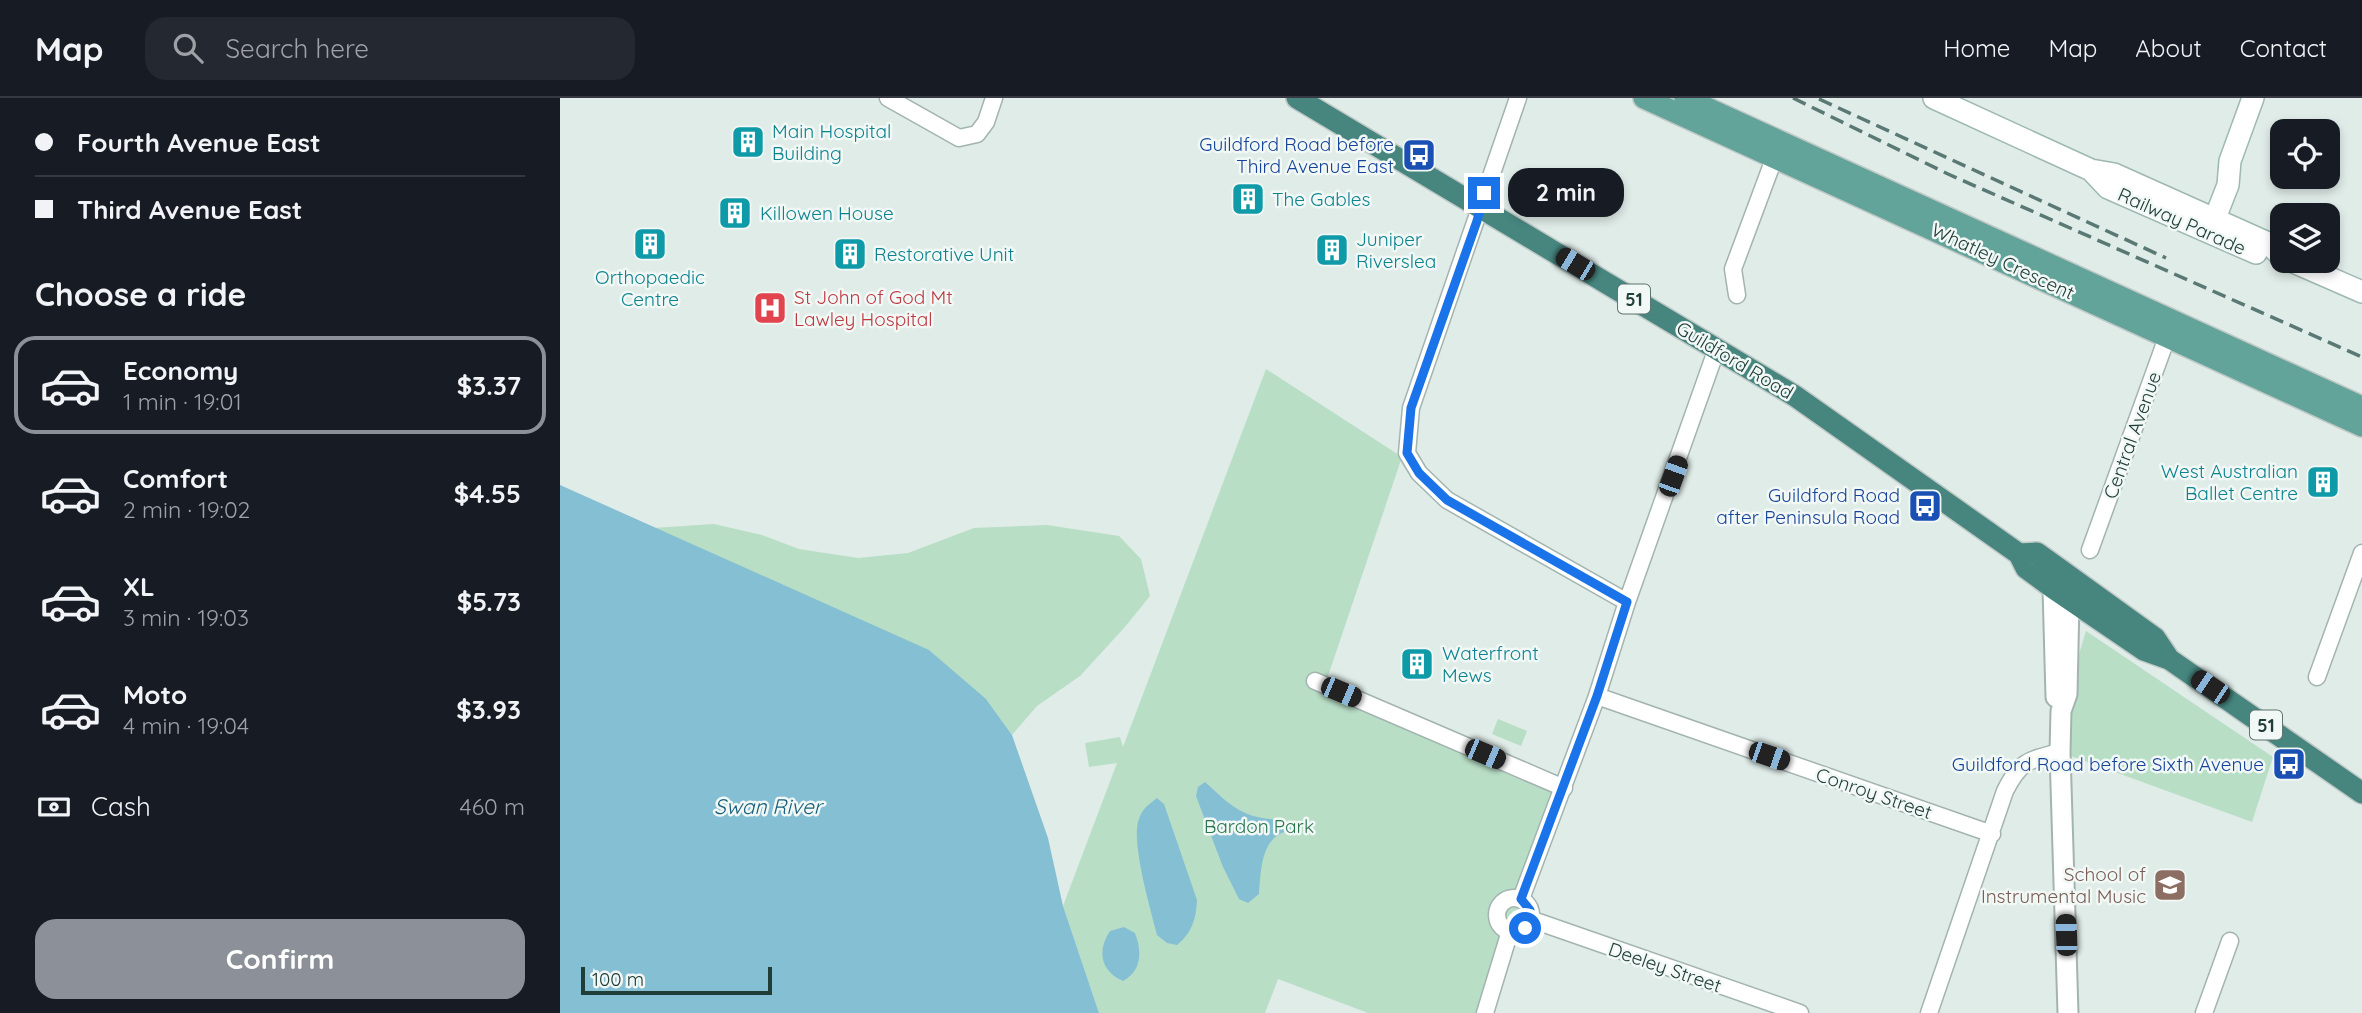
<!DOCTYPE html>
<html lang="en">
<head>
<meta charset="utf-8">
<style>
	body { margin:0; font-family:Quicksand,sans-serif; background:#242831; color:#f1f3f6; height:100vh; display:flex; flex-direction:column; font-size:26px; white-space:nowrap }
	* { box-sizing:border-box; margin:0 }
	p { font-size:23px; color:#9ea1a6 }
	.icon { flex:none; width:38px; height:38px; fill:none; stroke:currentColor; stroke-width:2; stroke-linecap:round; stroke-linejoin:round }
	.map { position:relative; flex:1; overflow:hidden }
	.drawer { display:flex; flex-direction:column; background:#171b24; width:560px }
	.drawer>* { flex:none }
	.banner { display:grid; align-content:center; height:154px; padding:0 35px; background:#171b24 }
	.fabs { position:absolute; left:1710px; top:21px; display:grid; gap:14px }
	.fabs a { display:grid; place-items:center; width:70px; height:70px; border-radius:14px; background:#171b24; box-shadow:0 4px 10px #0003; font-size:35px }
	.scale { position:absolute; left:21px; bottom:18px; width:191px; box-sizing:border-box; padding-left:7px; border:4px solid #203d38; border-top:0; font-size:19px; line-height:24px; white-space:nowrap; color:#203d38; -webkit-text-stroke:5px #f1f8f5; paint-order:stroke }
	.end { position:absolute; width:32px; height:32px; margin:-16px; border:9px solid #1a73e8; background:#fff; box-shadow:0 0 0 4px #fff }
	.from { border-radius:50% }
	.bubble { position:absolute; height:49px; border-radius:21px; background:#171b24; box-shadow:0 4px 10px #0003; font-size:23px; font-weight:700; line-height:49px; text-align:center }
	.car { position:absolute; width:21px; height:42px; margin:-21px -10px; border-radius:9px; box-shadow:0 0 5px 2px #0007; background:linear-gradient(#222 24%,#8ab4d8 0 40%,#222 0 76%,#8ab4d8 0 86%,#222 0) }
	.banner b { display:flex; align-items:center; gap:24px; height:66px; font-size:26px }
	.banner b+b { border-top:2px solid #363941 }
	.banner i { width:18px; height:18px; background:#f1f3f6 }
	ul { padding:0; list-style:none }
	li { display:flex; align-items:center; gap:21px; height:98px; margin:0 14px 10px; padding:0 21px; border:4px solid transparent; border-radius:21px }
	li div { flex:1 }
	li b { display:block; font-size:26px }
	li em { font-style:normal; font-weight:700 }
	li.current { border-color:#8c9099 }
	li>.icon { width:63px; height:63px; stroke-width:1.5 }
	h2 { padding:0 35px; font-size:32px; line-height:84px }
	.pay { display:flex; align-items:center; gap:18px; height:77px; padding:0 35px; font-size:26px }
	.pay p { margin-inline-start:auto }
	.action { display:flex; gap:14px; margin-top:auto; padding:14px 35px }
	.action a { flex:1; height:80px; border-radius:21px; background:#8c9099; color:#fff; font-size:28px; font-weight:700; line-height:80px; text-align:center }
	header { display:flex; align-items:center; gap:42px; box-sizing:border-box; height:98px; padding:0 35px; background:#171b24; border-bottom:2px solid #363941 }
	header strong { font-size:33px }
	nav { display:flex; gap:38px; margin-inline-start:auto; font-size:24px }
	.search { width:490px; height:63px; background:#242831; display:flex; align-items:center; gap:18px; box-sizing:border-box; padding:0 24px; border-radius:21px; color:#9ea1a6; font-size:26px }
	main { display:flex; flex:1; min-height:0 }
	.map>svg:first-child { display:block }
	.green { fill:#b8dec6 }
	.water { fill:#85bfd4 }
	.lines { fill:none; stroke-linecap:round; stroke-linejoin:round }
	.minor-casing { stroke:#a3b4b0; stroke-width:19 }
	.tertiary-casing { stroke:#a3b4b0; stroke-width:23 }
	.secondary-casing { stroke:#9eb8b2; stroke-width:24 }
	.primary-casing { stroke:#c1c9c7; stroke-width:24 }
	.trunk-casing { stroke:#c1c9c7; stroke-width:24 }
	.minor { stroke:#fff; stroke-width:16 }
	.tertiary { stroke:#fff; stroke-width:19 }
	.secondary { stroke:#fff; stroke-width:21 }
	.primary { stroke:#62a39a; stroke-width:21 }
	.trunk { stroke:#46867f; stroke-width:21 }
	.rail { stroke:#5a7974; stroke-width:3.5; stroke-dasharray:14 7; stroke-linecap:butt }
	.route { stroke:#1a73e8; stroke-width:9 }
	.labels { text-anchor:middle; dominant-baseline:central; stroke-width:5; stroke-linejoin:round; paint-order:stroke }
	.shield { fill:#f1f8f5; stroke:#5f7571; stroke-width:2 }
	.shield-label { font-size:18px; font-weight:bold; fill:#203d38 }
	.culture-label { font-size:19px; fill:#0d838f; stroke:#f1f8f5; text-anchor:start }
	.transit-label { font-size:19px; fill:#164399; stroke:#f1f8f5; text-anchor:end }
	.street-label { font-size:19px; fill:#203d38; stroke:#f1f8f5 }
	.health-label { font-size:19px; fill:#be3a42; stroke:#f1f8f5; text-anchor:start }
	.park-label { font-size:19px; fill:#28754f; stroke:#f1f8f5 }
	.education-label { font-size:19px; fill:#785e54; stroke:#f1f8f5; text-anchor:end }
	.water-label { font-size:21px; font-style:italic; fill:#185f7b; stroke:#f1f8f5 }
</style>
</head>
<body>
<header>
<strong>Map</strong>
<div class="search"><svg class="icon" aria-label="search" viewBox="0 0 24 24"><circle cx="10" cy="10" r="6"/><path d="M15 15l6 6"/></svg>Search here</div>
<nav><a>Home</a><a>Map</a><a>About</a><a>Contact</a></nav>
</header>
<main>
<section class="drawer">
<div class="banner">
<b><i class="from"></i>Fourth Avenue East</b>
<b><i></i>Third Avenue East</b>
</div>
<h2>Choose a ride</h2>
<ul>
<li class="current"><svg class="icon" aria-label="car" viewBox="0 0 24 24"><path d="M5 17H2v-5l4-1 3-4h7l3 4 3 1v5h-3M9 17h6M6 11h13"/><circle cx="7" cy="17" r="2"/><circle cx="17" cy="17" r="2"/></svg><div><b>Economy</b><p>1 min · 19:01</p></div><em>$3.37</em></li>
<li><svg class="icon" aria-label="car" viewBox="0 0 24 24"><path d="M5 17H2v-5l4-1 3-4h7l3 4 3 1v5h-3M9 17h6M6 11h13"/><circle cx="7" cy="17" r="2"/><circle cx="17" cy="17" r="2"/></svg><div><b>Comfort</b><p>2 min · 19:02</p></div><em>$4.55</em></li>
<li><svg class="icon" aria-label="car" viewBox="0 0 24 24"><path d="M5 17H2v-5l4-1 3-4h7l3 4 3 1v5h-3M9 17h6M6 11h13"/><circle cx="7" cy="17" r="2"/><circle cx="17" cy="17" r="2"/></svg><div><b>XL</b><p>3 min · 19:03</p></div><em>$5.73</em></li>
<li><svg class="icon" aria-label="car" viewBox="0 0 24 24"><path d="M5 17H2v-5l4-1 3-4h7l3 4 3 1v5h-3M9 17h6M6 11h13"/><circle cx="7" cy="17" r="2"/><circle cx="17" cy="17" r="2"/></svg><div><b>Moto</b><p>4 min · 19:04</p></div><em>$3.93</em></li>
</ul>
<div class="pay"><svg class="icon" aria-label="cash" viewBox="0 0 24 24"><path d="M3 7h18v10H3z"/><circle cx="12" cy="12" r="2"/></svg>Cash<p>460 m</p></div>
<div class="action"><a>Confirm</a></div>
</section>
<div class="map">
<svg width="1802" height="915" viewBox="0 0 1802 915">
	<rect width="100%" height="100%" fill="#e0ece8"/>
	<path class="green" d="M706,271L842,359L765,587L1003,694L925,915H808L718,881L705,915H539L503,808L557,665L529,669L525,645L560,639L563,649Z
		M154,426L202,437L239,451L298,460L348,455L414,430L487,427L559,438L581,461L590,498L564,530L520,578L477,608L452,637L426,601L93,430Z
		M1526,533L1713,659L1692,724L1500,654L1507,596Z
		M938,621L967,633L961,648L932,636Z"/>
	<path class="water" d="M0,387L369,552L426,601L452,637L488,740L503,808L539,915H0Z
		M645,684C660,697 673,712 693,718C704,721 716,721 727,724L732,732C701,736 701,771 699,796L688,805L679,801L663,769L636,698L638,689Z
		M597,700L604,706L637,802C636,821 632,835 617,847L607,845L597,837C591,813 570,742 579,721C582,711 589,706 597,700Z
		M564,829L575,835C582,853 582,873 563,883C540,873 537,852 550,833Z"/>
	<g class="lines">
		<defs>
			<path id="minor" d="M328,0L399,40L417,36L426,24L434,0
				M958,0L851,310L847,355L859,375L887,402L1067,504
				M1177,197L1173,171L1218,50
				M1530,452L1610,231
				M1757,579L1802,455
				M755,583L1004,690
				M1037,598L1432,736
				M937 817a17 17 0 1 1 34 0a17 17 0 1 1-34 0Z
				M961,801L1037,598L1067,504L1157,250
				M970,821L1240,915
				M925,915L950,833
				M1369,915L1445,693C1460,663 1468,662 1500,654
				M1644,915L1670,843"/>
			<path id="tertiary" d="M1506,487L1509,502L1507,596L1501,613L1500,654L1508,915
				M1493,490L1496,599"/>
			<path id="secondary" d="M1374,0L1531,72L1554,76L1708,145L1722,159
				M1531,72L1548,90L1696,155
				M1650,133L1668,87L1670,63L1693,0
				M1731,163L1802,194"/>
			<path id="primary" d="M1084,0L1802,328
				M1125,0L1802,309"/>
			<path id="trunk" d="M737,0L1235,298L1459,456L1466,470L1493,490L1584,552L1609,561L1802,695
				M1459,456L1477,455L1498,470L1595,540L1609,561"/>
		</defs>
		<use href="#minor" class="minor-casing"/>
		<use href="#tertiary" class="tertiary-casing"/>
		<use href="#secondary" class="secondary-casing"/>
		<use href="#primary" class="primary-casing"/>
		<use href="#trunk" class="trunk-casing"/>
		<use href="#minor" class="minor"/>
		<use href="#tertiary" class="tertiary"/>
		<use href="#secondary" class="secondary"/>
		<use href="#primary" class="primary"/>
		<use href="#trunk" class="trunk"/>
		<path class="rail" d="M1233,0L1388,76L1802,259
			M1259,1L1606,160"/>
	</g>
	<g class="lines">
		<path class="route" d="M924,95L917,123L851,310L847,355L859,375L887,402L1067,504L1037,598L961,801L970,812V821L965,830"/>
	</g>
	<defs>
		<symbol id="building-square" viewBox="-11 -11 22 22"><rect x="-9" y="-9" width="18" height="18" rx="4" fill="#0f9aa8" stroke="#f1f8f5"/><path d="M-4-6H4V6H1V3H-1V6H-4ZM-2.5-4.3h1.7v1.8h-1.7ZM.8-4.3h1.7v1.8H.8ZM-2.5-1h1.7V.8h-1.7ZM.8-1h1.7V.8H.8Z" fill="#fff"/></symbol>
		<symbol id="bus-square" viewBox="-11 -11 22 22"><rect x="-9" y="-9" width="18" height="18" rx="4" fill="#1a4fb4" stroke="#f1f8f5"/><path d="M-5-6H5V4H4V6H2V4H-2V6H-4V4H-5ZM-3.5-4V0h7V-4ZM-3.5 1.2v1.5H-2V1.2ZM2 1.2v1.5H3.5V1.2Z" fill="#fff"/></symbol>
		<symbol id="hospital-square" viewBox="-11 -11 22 22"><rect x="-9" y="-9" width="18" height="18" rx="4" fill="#e0444e" stroke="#f1f8f5"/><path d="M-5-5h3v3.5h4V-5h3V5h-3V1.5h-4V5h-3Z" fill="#fff"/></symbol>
		<symbol id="school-square" viewBox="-11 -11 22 22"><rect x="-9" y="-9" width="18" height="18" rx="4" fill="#8d6e63" stroke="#f1f8f5"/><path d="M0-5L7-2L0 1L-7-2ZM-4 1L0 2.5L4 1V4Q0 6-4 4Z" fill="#fff"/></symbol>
	</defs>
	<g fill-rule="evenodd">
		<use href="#building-square" x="169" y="25" width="38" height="38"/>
		<use href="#bus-square" x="840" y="38" width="38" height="38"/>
		<use href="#building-square" x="669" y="82" width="38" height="38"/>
		<use href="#building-square" x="156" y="96" width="38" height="38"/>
		<use href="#building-square" x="71" y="127" width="38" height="38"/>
		<use href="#building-square" x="753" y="133" width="38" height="38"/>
		<use href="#building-square" x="271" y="137" width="38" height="38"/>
		<use href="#hospital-square" x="191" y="191" width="38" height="38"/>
		<use href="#building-square" x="1744" y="365" width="38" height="38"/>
		<use href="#bus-square" x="1346" y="389" width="38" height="38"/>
		<use href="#building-square" x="838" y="547" width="38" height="38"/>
		<use href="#bus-square" x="1710" y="647" width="38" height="38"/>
		<use href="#school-square" x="1591" y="768" width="38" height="38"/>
	</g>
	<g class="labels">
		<g class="shield">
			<rect x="1058" y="186.5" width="32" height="29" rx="5"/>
			<rect x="1690" y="612.5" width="32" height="29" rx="5"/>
		</g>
		<g class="shield-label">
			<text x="1074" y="201">51</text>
			<text x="1706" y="627">51</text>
		</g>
		<g class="culture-label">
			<text x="212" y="33">Main Hospital<tspan x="212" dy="22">Building</tspan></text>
			<text x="712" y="101">The Gables</text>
			<text x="200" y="115">Killowen House</text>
			<text x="796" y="141">Juniper<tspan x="796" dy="22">Riverslea</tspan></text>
			<text x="314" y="156">Restorative Unit</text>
			<text x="90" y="179" text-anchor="middle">Orthopaedic<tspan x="90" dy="22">Centre</tspan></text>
			<text x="1738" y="373" text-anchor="end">West Australian<tspan x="1738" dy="22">Ballet Centre</tspan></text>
			<text x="882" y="555">Waterfront<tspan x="882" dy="22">Mews</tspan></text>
		</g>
		<g class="transit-label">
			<text x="834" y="46">Guildford Road before<tspan x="834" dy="22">Third Avenue East</tspan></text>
			<text x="1340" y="397">Guildford Road<tspan x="1340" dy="22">after Peninsula Road</tspan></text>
			<text x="1704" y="666">Guildford Road before Sixth Avenue</text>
		</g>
		<g class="street-label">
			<text transform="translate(1622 123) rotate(24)">Railway Parade</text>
			<text transform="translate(1443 163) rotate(25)">Whatley Crescent</text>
			<text transform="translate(1175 262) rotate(31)">Guildford Road</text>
			<text transform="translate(1572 337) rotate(-70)">Central Avenue</text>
			<text transform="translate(1314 695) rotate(19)">Conroy Street</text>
			<text transform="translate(1105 869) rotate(19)">Deeley Street</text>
		</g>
		<g class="health-label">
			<text x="234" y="199">St John of God Mt<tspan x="234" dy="22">Lawley Hospital</tspan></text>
		</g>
		<g class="park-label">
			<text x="699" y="728">Bardon Park</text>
		</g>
		<g class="education-label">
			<text x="1586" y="776">School of<tspan x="1586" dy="22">Instrumental Music</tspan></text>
		</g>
		<g class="water-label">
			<text x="208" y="708">Swan River</text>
		</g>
	</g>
</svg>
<div class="fabs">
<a><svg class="icon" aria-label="locate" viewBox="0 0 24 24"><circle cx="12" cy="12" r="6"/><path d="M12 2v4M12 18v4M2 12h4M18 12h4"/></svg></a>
<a><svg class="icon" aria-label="layers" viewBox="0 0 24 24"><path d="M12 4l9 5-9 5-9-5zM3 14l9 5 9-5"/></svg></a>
</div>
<div class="scale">100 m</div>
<i class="end from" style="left:965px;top:830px"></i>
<i class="end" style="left:924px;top:95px"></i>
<div class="bubble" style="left:948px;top:70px;width:116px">2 min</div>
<i class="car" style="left:1015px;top:166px;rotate:301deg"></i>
<i class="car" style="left:1113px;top:378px;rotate:20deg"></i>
<i class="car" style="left:1650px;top:589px;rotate:304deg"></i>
<i class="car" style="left:781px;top:594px;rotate:113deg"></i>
<i class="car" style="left:925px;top:656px;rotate:113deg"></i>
<i class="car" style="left:1209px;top:658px;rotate:109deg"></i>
<i class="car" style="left:1506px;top:837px;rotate:358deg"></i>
</div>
</main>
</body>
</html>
